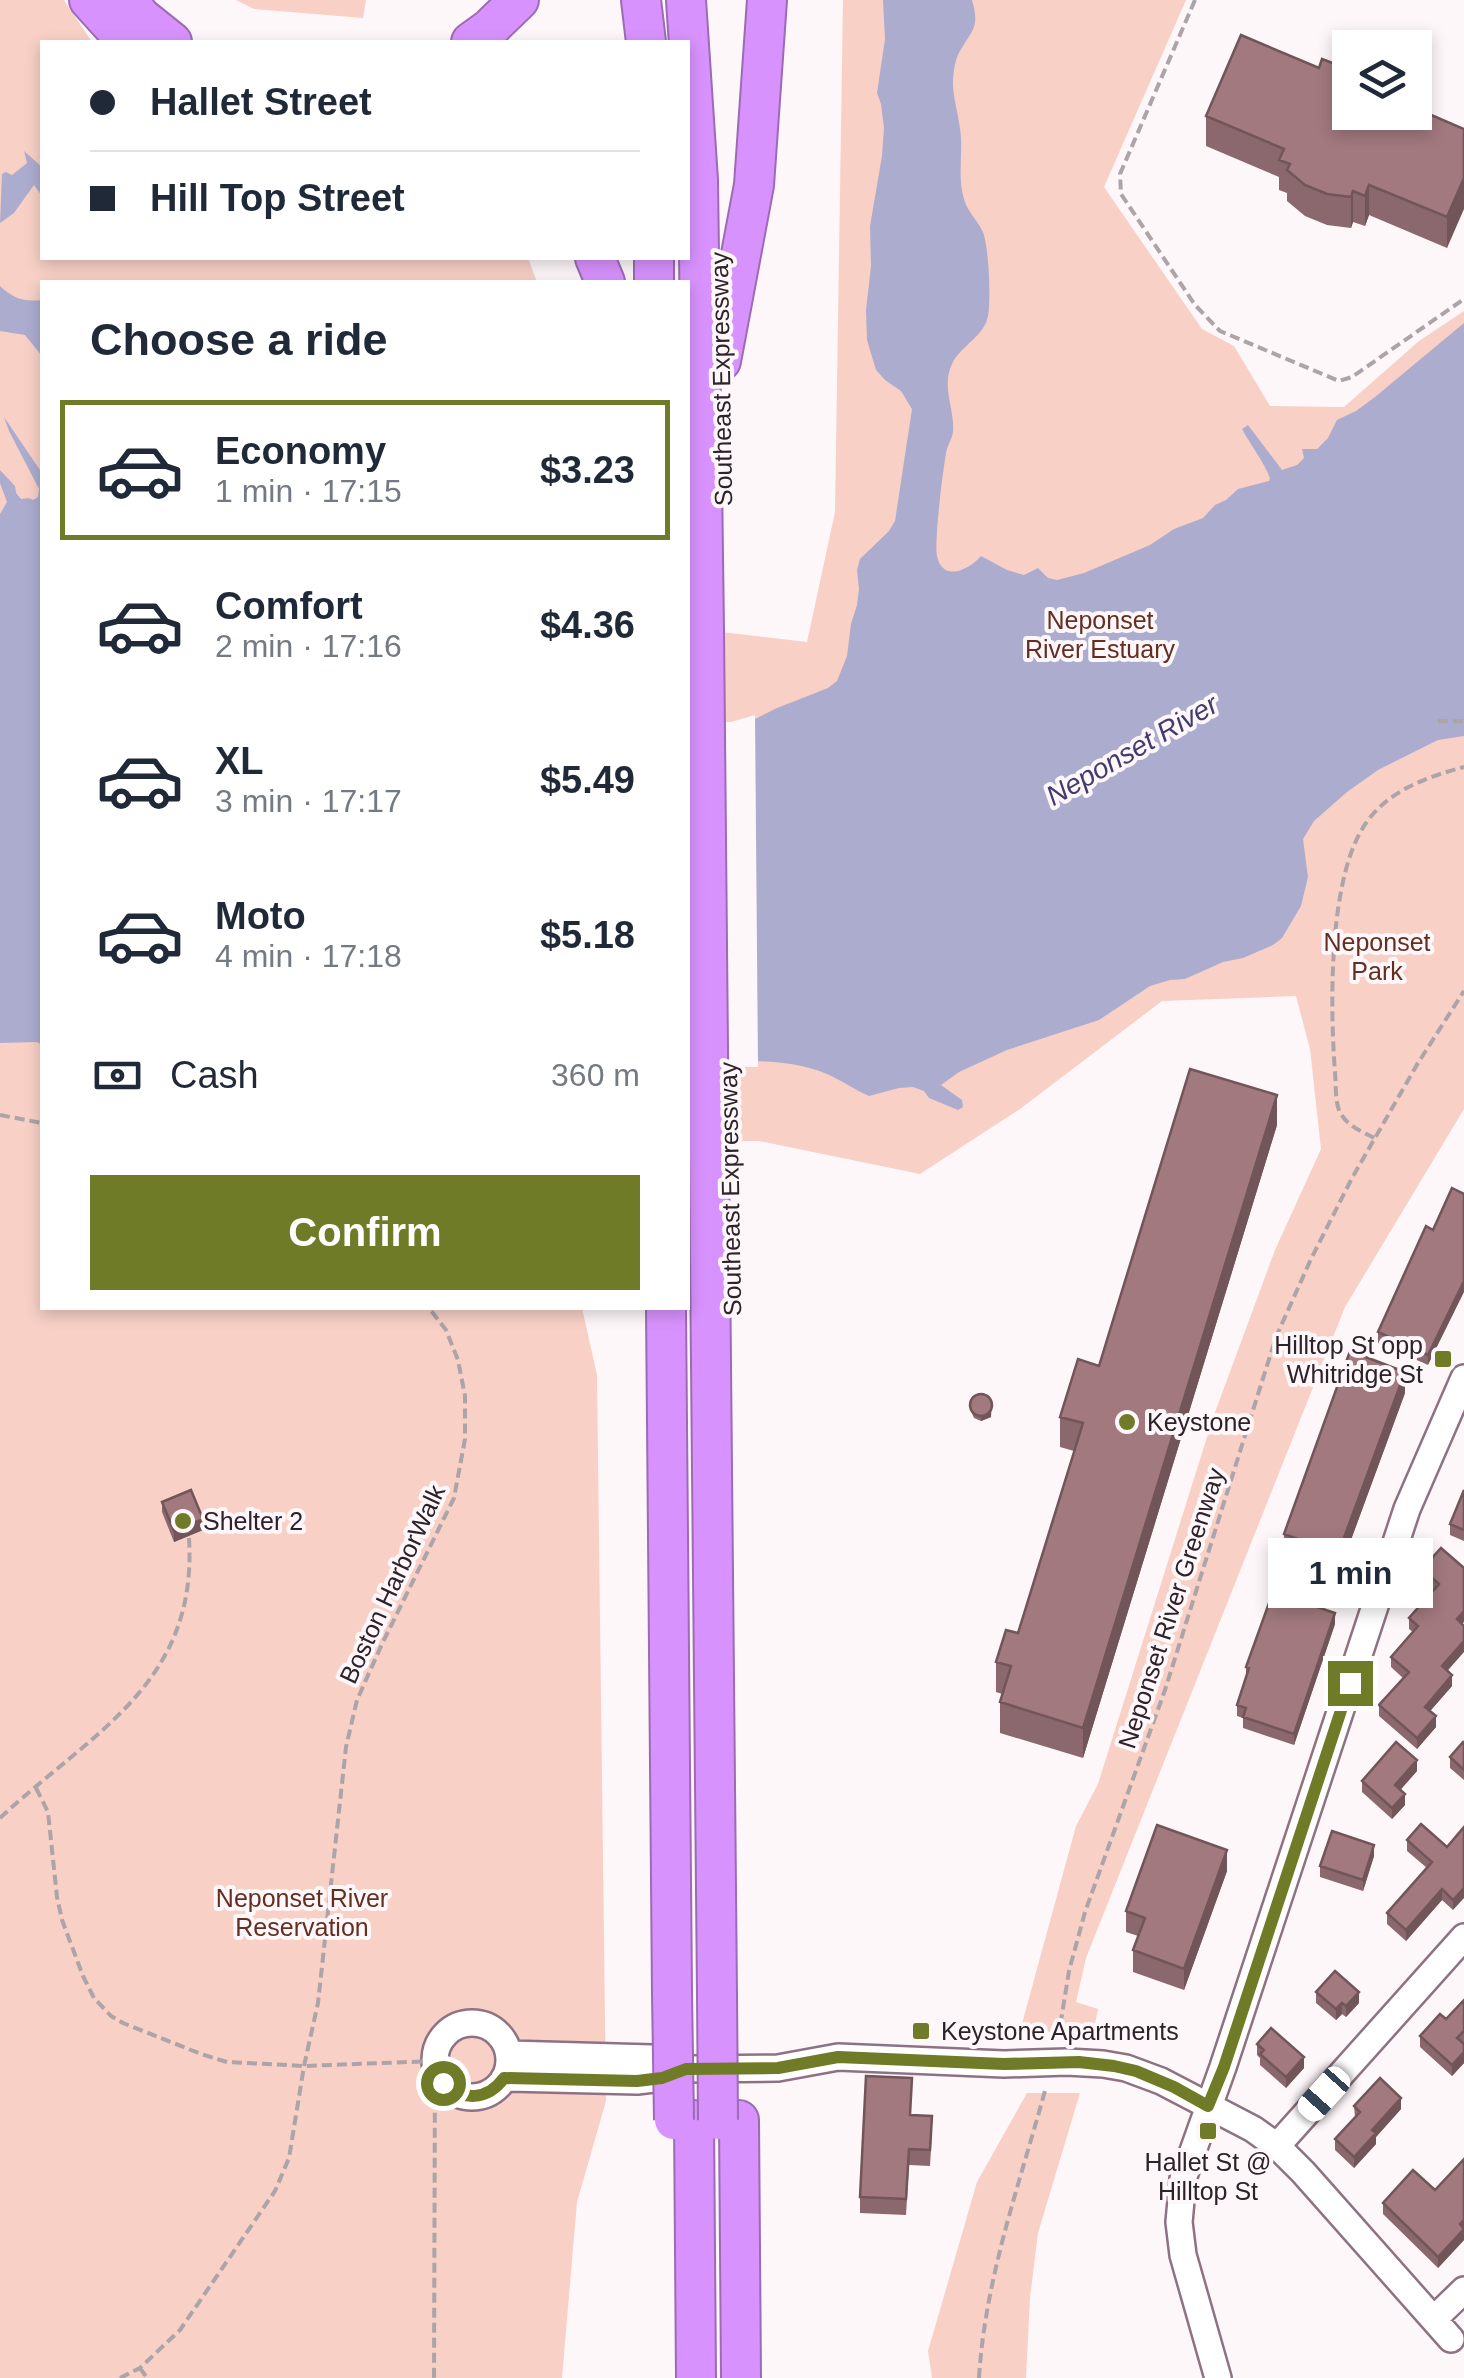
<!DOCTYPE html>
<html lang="en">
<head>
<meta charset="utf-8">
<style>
	body { margin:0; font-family:Helvetica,sans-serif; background:#f6f6f7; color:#1f2937; height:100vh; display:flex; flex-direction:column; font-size:38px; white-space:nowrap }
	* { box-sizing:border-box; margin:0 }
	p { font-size:32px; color:#747a83 }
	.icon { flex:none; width:55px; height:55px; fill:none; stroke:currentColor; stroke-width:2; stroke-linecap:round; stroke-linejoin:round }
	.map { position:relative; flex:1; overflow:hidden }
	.sheet { position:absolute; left:40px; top:280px; width:650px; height:1030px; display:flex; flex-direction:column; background:#fff; border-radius:0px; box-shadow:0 5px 15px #0003 }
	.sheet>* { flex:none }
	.banner { position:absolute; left:40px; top:40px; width:650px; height:220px; border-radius:0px; box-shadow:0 5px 15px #0003; display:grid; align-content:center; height:220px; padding:0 50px; background:#fff }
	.tools { position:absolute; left:1332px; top:30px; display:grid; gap:20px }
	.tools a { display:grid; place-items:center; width:100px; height:100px; border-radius:0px; background:#fff; box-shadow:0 5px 15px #0003; font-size:50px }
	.end { position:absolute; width:45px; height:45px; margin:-22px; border:12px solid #707b27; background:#fff; box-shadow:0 0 0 5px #fff }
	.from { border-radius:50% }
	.bubble { position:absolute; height:70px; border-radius:0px; background:#fff; box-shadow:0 5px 15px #0003; font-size:32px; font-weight:700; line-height:70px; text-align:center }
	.car { position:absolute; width:30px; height:60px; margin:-30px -15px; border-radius:12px; box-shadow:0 0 8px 2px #0007; background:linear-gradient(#fff 24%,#345 0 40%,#fff 0 76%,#345 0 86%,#fff 0) }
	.banner b { display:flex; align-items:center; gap:35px; height:95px; font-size:38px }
	.banner b+b { border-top:2px solid #e0e1e3 }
	.banner i { width:25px; height:25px; background:#1f2937 }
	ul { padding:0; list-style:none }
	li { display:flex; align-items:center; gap:30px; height:140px; margin:0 20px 15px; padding:0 30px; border:5px solid transparent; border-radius:0px }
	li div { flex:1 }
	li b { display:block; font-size:38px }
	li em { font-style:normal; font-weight:700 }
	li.active { border-color:#707b27 }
	li>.icon { width:90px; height:90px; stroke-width:1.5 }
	h2 { padding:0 50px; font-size:45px; line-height:120px }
	.pay { display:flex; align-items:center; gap:25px; height:110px; padding:0 50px; font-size:38px }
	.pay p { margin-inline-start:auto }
	.button { display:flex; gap:20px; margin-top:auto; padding:20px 50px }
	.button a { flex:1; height:115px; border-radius:0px; background:#707b27; color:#fff; font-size:40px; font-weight:700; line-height:115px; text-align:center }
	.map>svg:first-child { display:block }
	.green { fill:#f8d0c6 }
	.water { fill:#acaccf }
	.pier { fill:#fdf7fa }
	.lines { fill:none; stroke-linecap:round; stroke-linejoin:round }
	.minor-casing { stroke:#8e7284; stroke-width:30 }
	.highway-casing { stroke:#9c6bb3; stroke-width:42 }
	.path { stroke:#aca4a8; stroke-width:4; stroke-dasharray:10 5; stroke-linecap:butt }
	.minor { stroke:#fff; stroke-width:25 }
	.highway { stroke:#d892fd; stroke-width:38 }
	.highway-bridge-casing { stroke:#9c6bb3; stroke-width:42; stroke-linecap:butt }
	.highway-bridge { stroke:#d892fd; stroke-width:38 }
	.wall { fill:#8a686d }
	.shaded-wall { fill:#715559 }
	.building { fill:#a1797f; stroke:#715559; stroke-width:2.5 }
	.route { stroke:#707b27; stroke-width:12 }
	.poi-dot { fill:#707b27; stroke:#fdf7fa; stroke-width:4 }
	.labels { text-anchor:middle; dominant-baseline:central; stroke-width:8; stroke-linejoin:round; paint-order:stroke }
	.street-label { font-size:25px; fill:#2d2229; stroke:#fdf7fa }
	.park-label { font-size:25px; fill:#642e21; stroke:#fdf7fa }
	.poi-label { font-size:25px; fill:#2d2229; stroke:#fdf7fa; text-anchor:start }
	.water-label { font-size:28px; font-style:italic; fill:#403c6c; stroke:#fdf7fa }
</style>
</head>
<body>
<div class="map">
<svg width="1464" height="2378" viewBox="0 0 1464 2378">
	<rect width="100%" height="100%" fill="#fdf7fa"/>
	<path class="green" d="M0,0H64L92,42H42V258H528L537,282H42V1308H582L597,1375L606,2101L577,2202L562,2378H0Z
		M236,0H366L363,18L254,9Z
		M843,0H1186L1104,187L1202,329L1234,346L1270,406L1344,407L1419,341L1464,311V1109L1345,1307L1086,1958L1076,2002L1098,2009L1093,2033L1020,2031L1076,1826L1098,1784L1214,1415L1275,1250L1321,1149L1310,1049L1296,996L1162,1001L1020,1109L920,1174L759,1141L688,1142V628L807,642L835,512Z
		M1027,2093H1080L1038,2233L1030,2298L1026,2378H932L928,2351L977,2182Z"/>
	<path class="water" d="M883,0H972C981,30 970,31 958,55C954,64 953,76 953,85C954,103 960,120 961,138C962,158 958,180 964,199C967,211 978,221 983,232C989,248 991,300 988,316C984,337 961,345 952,364C941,387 955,409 953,432C952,439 947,446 946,453C942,478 939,504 937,530C937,539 935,551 938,560C946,582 971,568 981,556L1007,570L1024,575L1038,568L1048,578L1057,580L1084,573L1150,545L1174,529L1203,518L1215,505L1226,500L1238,489L1269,481L1270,478C1263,460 1251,446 1242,429L1248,425L1282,470L1297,465L1304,458L1302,449H1317L1328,438L1337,420L1356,411L1375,397L1464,323V736L1438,740L1378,770L1347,792L1314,821L1303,839L1308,877L1301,906L1282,938L1273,945L1243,958L1223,962L1185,979L1170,980L1150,986L1099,1020L1007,1050L959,1072L941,1085L962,1100L963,1107L958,1110L929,1098L924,1091L913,1087L899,1088L869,1096C855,1090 841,1080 827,1074C784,1056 733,1062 688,1061L745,724L777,708L828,688L837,681L847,656L851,624L857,605L859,589L857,570L860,559L889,531L895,521L912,409L901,391L885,380L876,370L867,340L866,310L871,266L870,226L882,156L884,128L881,104L877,93L885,39Z
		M24,151L42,167L41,178L42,196L34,185L14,213L0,223L2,174L6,172L12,175L27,163Z
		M0,286C14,299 24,302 42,300V356L25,335L0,331Z
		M4,417L42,473V1045L37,1042L0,1043V514L7,502L0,483V470L15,486L16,493L21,499L29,498L33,500L38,497L39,489L9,431Z"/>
	<path class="pier" d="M688,715L714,722H731L755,715L758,1067L688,1066Z"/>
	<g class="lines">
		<defs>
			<path id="minor" d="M435 2060a37 37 0 1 1 74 0a37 37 0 1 1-74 0Z
				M509,2054L652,2058L686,2069
				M504,2078L637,2081L662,2078L686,2069L778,2068L838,2057L1004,2064L1067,2062L1103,2064L1126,2068L1161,2081L1253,2129L1277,2146L1303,2172L1451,2339
				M1277,2146L1464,1937
				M1434,2319L1464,2290
				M1218,2378L1183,2255L1179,2222L1183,2179L1223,2067L1407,1509L1464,1378"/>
			<path id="highway" d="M89,0L127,42
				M126,0L142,18L172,42
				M641,0L646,42
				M686,0L698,180L704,630L717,1994
				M471,42L489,29L519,0
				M595,258L605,282
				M654,282V258
				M721,361L754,185L767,0
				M666,1308L672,1993
				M694,2120L696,2378
				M739,2120L741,2378"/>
		</defs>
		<use href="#minor" class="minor-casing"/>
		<use href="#highway" class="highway-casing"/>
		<path class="path" d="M1195,0L1120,174L1121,194L1195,305L1220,331L1339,381L1352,377L1464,299
			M1438,721H1464
			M0,1115L42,1123
			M1374,1138C1361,1131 1345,1125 1339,1110C1335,1100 1336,1083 1335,1072C1330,1007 1328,877 1366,823C1389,790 1427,777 1464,767
			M36,1788L48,1812L57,1897L62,1920L83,1976L94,1998L111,2016L123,2023L201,2054L227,2062L304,2066L435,2061L434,2378
			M0,1818C92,1732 198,1684 189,1538
			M1058,2039L1069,1971L1085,1912L1165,1690L1276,1337L1311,1259L1352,1178L1418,1063L1464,991
			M140,2368L147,2378
			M120,2378L140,2368L180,2330L275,2191L289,2158L304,2066L318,2003L346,1747L357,1700L382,1644L454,1498L465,1439V1396L458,1360L446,1330L429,1308
			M979,2378C985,2278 1020,2183 1046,2087"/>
		<use href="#minor" class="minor"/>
		<use href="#highway" class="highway"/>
		<defs>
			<path id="highway-bridge" d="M672,1993L674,2120
				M717,1994L718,2120"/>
		</defs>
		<use href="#highway-bridge" class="highway-bridge-casing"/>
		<use href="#highway-bridge" class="highway-bridge"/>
	</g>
	<path class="wall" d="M1350,112L1464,129L1447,248L1369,215L1365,226L1353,222L1351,228L1327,225L1305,216L1287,201V193L1279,190V177L1206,146V116Z
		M1277,1125L1083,1758L1000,1733V1702L1002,1694L996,1692V1662L1018,1633L1074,1451L1060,1447V1417Z
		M1433,1230L1428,1365L1378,1343V1332Z
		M1405,1393L1338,1575L1284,1555V1534Z
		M992,1402L991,1417L981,1421L974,1418L971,1411V1406Z
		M1464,1490V1541L1450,1535V1524Z
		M162,1502L203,1530L174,1542L162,1512Z
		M1441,1548L1462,1624L1447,1671L1452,1686L1430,1711L1436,1727L1417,1749L1379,1716V1705L1403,1678L1391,1667V1657L1413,1632L1409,1629V1618L1433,1590L1422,1580V1569Z
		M1335,1624L1294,1745L1243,1728V1718L1237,1716V1705L1246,1676V1667Z
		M1464,1743V1780L1450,1768V1757Z
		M1417,1771L1400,1790L1405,1805L1392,1819L1362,1792V1781Z
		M1464,1827L1453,1910L1442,1900L1406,1941L1387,1924V1913L1427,1868L1407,1851V1840L1447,1847Z
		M1374,1856L1363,1891L1320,1877V1866Z
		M1227,1871L1184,1990L1133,1972V1950L1138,1936L1126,1932V1911Z
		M1316,1992L1359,2003L1346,2017L1342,2014L1336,2020L1316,2003Z
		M1464,2000V2063L1452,2076L1420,2047V2036L1446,2019Z
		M1257,2044L1304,2068L1286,2088L1260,2065V2058L1257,2055Z
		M1354,2106L1401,2109L1376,2137V2144L1354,2168L1335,2150V2139L1355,2117Z
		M911,2115L932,2132L930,2166L909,2165L906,2215L860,2213V2197Z
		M1464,2159V2240L1438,2268L1383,2214V2203L1435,2190Z"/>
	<path class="shaded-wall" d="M1464,178V209L1447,248V217Z
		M1369,185V215L1365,226V196Z
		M1353,191V222L1351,228V197Z
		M1277,1095V1125L1083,1758V1728Z
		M1464,1281V1292L1428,1365V1355Z
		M1405,1372V1393L1338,1575V1554Z
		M991,1411V1417L981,1421V1416Z
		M203,1519V1530L174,1542V1531Z
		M1464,1611V1622L1457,1630V1619Z
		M1335,1613V1624L1294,1745V1734Z
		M1464,1641V1652L1442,1677V1666Z
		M1452,1675V1686L1425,1717V1707Z
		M1436,1716V1727L1417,1749V1738Z
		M1417,1760V1771L1395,1796V1785Z
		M1405,1794V1805L1392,1819V1808Z
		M1374,1845V1856L1363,1891V1880Z
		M1227,1850V1871L1184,1990V1969Z
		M1464,1888V1898L1453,1910V1900Z
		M1442,1889V1900L1406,1941V1930Z
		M1359,1992V2003L1346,2017V2006Z
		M1342,2003V2014L1336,2020V2009Z
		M1464,2052V2063L1452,2076V2065Z
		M1304,2057V2068L1286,2088V2077Z
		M1401,2098V2109L1376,2137V2144L1354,2168V2157L1372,2130Z
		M1464,2220V2240L1438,2268V2257Z"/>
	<path class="building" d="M1241,35L1319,68L1322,59L1335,64L1350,65V112H1415V108L1464,129V178L1447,217L1369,185L1365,196L1353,191L1351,197L1327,194L1305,185L1287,170L1290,164L1279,160L1284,149L1206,116Z
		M1190,1069L1277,1095L1083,1728L1000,1702L1011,1666L996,1662L1006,1630L1018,1633L1083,1423L1060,1417L1078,1359L1099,1366Z
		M1452,1188L1464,1194V1281L1428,1355L1378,1332L1426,1226L1433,1230Z
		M1350,1351L1405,1372L1338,1554L1284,1534Z
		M970 1405a11 11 0 1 1 22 0a11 11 0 1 1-22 0Z
		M191,1490L203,1519L174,1531L162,1502Z
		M1464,1490V1530L1450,1524Z
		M1441,1548L1464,1568V1611L1457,1619L1464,1626V1641L1442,1666L1452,1675L1425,1707L1436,1716L1417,1738L1379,1705L1409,1672L1391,1657L1418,1626L1409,1618L1439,1584L1422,1569Z
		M1273,1592L1335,1613L1294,1734L1243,1717L1246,1708L1237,1705L1249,1668L1246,1667Z
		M1396,1742L1417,1760L1395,1785L1405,1794L1392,1808L1362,1781Z
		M1463,1742L1464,1743V1770L1450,1757Z
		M1421,1824L1447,1847L1464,1827V1888L1453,1900L1442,1889L1406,1930L1387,1913L1432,1862L1407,1840Z
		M1157,1825L1227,1850L1184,1969L1133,1950L1145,1918L1126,1911Z
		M1332,1831L1374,1845L1363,1880L1320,1866Z
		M1335,1971L1359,1992L1346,2006L1342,2003L1336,2009L1316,1992Z
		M1464,2000V2031L1457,2038L1464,2044V2052L1452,2065L1420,2036L1440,2014L1446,2019Z
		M1271,2028L1304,2057L1286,2077L1260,2054L1264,2050L1257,2044Z
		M866,2076L912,2078L910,2115L932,2116L930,2150L909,2149L906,2199L860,2197Z
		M1380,2078L1401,2098L1372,2130L1376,2133L1354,2157L1335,2139L1360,2112L1354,2106Z
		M1464,2159V2220L1460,2224L1464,2229L1438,2257L1383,2203L1413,2170L1435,2190Z"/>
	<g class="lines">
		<path class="route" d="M443,2083C463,2101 487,2101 504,2078L637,2081L662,2078L686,2069L778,2068L838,2057L1004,2064L1079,2062L1114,2066L1136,2071L1174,2087L1208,2106L1224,2067L1350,1683"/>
	</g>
	<g class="poi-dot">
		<rect x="1433" y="1349" width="20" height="20" rx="5"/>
		<circle cx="1127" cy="1422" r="10"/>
		<circle cx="183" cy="1521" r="10"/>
		<rect x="911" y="2021" width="20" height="20" rx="5"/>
		<rect x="1198" y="2121" width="20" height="20" rx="5"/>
	</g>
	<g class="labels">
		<g class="street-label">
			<text transform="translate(721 379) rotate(-91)">Southeast Expressway</text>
			<text transform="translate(730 1189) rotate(-91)">Southeast Expressway</text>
			<text transform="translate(392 1584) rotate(-65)">Boston HarborWalk</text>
			<text transform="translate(1171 1608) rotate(-72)">Neponset River Greenway</text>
		</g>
		<g class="park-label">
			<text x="1100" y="620">Neponset<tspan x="1100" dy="29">River Estuary</tspan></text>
			<text x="1377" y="942">Neponset<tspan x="1377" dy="29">Park</tspan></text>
			<text x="302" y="1898">Neponset River<tspan x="302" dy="29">Reservation</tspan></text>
		</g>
		<g class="poi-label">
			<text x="1423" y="1345" text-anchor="end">Hilltop St opp<tspan x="1423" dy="29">Whitridge St</tspan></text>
			<text x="1147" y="1422">Keystone</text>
			<text x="203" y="1521">Shelter 2</text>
			<text x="941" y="2031">Keystone Apartments</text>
			<text x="1208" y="2162" text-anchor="middle">Hallet St @<tspan x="1208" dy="29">Hilltop St</tspan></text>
		</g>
		<g class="water-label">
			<text transform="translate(1132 750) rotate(-30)">Neponset River</text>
		</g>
	</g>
</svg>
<div class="tools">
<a><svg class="icon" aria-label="layers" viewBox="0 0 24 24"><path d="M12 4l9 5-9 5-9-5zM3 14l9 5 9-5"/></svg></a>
</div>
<i class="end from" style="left:443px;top:2083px"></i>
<i class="end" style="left:1350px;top:1683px"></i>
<div class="bubble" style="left:1268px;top:1538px;width:165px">1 min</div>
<i class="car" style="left:1324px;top:2094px;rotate:222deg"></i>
<div class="banner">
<b><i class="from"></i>Hallet Street</b>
<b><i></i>Hill Top Street</b>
</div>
<section class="sheet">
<h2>Choose a ride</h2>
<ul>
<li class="active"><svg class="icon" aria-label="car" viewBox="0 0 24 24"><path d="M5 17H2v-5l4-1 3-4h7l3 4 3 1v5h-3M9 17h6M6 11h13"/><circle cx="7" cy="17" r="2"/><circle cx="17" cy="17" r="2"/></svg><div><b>Economy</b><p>1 min · 17:15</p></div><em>$3.23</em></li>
<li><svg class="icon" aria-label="car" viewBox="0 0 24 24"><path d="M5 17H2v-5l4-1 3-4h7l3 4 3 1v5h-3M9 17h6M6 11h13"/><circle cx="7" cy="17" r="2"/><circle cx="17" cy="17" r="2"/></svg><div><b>Comfort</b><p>2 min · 17:16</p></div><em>$4.36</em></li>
<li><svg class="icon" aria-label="car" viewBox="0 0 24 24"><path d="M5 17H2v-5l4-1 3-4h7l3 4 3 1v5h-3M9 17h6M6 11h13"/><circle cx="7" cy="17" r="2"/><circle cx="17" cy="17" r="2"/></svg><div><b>XL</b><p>3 min · 17:17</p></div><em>$5.49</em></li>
<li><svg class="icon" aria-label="car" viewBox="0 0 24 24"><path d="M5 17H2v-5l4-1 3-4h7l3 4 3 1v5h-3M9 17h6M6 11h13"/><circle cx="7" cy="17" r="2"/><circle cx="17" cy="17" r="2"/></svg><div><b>Moto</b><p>4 min · 17:18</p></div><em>$5.18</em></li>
</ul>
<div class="pay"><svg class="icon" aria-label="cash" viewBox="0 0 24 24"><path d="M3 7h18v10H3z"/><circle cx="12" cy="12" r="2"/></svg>Cash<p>360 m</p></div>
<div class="button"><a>Confirm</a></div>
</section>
</div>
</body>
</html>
